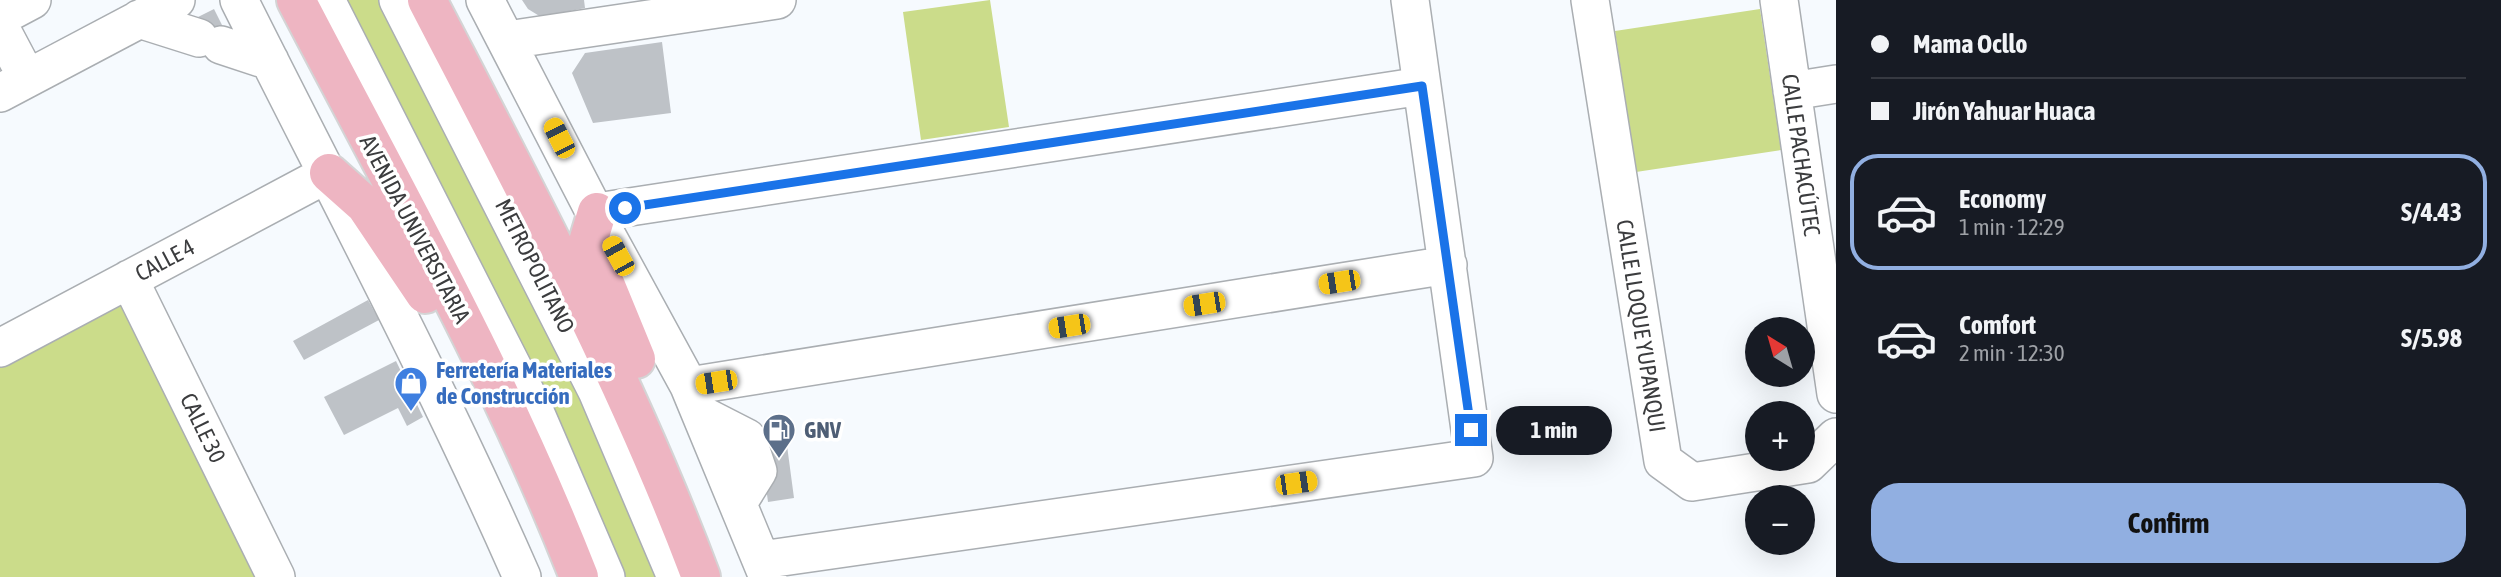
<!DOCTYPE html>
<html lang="en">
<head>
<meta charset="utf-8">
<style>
	body { margin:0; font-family:"Asap Condensed",sans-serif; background:#20242c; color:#f1f3f6; height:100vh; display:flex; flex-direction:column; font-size:26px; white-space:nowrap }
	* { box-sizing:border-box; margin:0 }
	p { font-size:23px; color:#9ea1a6 }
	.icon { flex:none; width:38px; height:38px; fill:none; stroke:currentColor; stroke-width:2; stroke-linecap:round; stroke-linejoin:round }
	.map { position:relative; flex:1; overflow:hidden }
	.details { display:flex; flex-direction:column; background:#171b24; width:665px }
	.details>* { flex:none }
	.guide { display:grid; align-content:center; height:154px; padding:0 35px; background:#171b24 }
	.needle { width:46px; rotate:323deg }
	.fabs { position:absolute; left:1745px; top:317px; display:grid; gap:14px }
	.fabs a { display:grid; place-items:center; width:70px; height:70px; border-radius:50%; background:#171b24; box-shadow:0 7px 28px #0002; font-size:35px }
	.end { position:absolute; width:32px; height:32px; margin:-16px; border:9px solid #1a73e8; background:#fff; box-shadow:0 0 0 4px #fff }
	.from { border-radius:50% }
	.bubble { position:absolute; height:49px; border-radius:24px; background:#171b24; box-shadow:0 7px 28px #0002; font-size:23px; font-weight:700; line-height:49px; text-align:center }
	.car { position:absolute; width:21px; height:42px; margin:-21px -10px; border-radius:9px; box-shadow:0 0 5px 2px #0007; background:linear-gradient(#f5c518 24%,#345 0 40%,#f5c518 0 76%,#345 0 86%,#f5c518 0) }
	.guide b { display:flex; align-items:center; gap:24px; height:66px; font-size:26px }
	.guide b+b { border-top:2px solid #363941 }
	.guide i { width:18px; height:18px; background:#f1f3f6 }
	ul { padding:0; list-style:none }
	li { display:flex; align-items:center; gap:21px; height:116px; margin:0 14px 10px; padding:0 21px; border:4px solid transparent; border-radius:28px }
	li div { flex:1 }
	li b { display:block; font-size:26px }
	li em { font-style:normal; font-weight:700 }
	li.active { border-color:#91afe1 }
	li>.icon { width:63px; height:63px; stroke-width:1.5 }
	.button { display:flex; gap:14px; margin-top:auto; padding:14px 35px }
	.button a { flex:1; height:80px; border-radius:28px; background:#91afe1; color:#111; font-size:28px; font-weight:700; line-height:80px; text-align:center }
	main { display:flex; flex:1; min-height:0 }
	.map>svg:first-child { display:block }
	.green { fill:#cbdc8a }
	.building { fill:#bec2c7 }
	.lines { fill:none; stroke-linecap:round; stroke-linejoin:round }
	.minor-casing { stroke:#aaaeb2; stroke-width:40 }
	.major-casing { stroke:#d4d4d5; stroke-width:42 }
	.minor { stroke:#fff; stroke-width:37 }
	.major { stroke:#eeb5c2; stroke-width:38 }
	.route { stroke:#1a73e8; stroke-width:9 }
	.labels { text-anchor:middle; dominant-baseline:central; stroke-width:7; stroke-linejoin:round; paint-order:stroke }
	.street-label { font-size:23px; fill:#3b3c3e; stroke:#fff }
	.shop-label { font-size:23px; font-weight:bold; fill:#366cbe; stroke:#fff; text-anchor:start }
	.service-label { font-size:23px; font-weight:bold; fill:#4e5e75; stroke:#fff; text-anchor:start }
</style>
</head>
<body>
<main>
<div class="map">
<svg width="1836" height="577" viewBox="0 0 1836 577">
	<rect width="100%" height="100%" fill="#f6fafe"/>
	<path class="green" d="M339,0H385L458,138L665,577H619Z
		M990,0L1009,127L921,140L903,12Z
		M1760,9L1781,150L1636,172L1615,31Z
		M127,300L261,577H0V366Z"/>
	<path class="building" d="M522,0H584L585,8L541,17L528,9Z
		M214,9L230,41L190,21Z
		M662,42L671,113L593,123L572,73L585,53Z
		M368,300L379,320L304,360L293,341Z
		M396,361L423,417L407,426L398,408L344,435L324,397Z
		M784,423L794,498L768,502L758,427Z"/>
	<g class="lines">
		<defs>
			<path id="minor" d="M239,0C335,192 436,381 522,577
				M326,0L533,407L606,577
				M398,0L597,391L676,577
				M485,0L606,234L689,386L768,577
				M1590,0L1663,461L1692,482L1808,464L1836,437
				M1779,0L1836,394
				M0,17L32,0
				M139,19L199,38
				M0,27L27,78
				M508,40L777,0
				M221,45L270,61
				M1792,91L1836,84
				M0,93L176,0
				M597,212L1422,86
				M129,279L276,577
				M0,348L329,173
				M689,386L1448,265
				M702,415L747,438L758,471L738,503
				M761,560L1474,458L1410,0"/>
			<path id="major" d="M296,0C395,190 501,377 579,577
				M427,0C525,189 626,377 701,577
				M329,173L365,205L425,294
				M597,212L588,242L636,359"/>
		</defs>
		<use href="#minor" class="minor-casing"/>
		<use href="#major" class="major-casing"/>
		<use href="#minor" class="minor"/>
		<use href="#major" class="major"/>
	</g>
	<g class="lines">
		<path class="route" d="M625,208L1422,86L1471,430"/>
	</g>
	<defs>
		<symbol id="shop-pin" viewBox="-11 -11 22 30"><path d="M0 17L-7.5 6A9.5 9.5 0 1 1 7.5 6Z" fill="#3f7fe0" stroke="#fff"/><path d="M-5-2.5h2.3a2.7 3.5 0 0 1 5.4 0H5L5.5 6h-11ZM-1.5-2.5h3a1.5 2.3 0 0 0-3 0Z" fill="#fff"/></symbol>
		<symbol id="fuel-pin" viewBox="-11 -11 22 30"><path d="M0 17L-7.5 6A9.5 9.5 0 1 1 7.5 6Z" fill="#5c6f8a" stroke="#fff"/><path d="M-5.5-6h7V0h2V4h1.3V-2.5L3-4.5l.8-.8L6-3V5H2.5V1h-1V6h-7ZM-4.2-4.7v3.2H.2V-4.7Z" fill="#fff"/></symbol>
	</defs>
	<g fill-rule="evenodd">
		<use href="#shop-pin" x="392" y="364" width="38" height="52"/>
		<use href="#fuel-pin" x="760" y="411" width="38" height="52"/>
	</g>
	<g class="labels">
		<g class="street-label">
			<text transform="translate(1801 155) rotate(82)">CALLE PACHACÚTEC</text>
			<text transform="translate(415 229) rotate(62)">AVENIDA UNIVERSITARIA</text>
			<text transform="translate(165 260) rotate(-28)">CALLE 4</text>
			<text transform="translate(535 266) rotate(63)">METROPOLITANO</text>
			<text transform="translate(1641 326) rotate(81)">CALLE LLOQUE YUPANQUI</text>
			<text transform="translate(203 428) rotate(64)">CALLE 30</text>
		</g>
		<g class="shop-label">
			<text x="436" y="370">Ferretería Materiales<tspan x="436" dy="26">de Construcción</tspan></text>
		</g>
		<g class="service-label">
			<text x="804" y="430">GNV</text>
		</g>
	</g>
</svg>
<div class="fabs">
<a><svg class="needle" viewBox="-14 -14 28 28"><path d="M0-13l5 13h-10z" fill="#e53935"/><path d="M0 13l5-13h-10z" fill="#9ea1a6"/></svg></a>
<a>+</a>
<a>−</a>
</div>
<i class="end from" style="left:625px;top:208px"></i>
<i class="end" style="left:1471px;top:430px"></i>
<div class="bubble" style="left:1496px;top:406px;width:116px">1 min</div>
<i class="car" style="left:559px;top:138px;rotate:333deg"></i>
<i class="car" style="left:618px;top:256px;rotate:331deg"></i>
<i class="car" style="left:1339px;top:282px;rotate:261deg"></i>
<i class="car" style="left:1204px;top:304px;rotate:261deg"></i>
<i class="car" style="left:1069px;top:326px;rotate:261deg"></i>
<i class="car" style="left:716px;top:382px;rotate:261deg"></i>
<i class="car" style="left:1296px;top:483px;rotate:82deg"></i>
</div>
<section class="details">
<div class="guide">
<b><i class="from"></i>Mama Ocllo</b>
<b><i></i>Jirón Yahuar Huaca</b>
</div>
<ul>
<li class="active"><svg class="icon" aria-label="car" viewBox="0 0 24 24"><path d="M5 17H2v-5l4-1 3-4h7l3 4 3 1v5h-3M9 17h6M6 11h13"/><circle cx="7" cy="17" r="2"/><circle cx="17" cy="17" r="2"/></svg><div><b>Economy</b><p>1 min · 12:29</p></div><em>S/4.43</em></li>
<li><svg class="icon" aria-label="car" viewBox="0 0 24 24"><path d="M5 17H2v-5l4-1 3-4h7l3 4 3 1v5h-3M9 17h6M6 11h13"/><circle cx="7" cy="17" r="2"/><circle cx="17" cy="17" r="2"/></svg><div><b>Comfort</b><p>2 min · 12:30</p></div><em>S/5.98</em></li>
</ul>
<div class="button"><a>Confirm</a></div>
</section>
</main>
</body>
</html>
